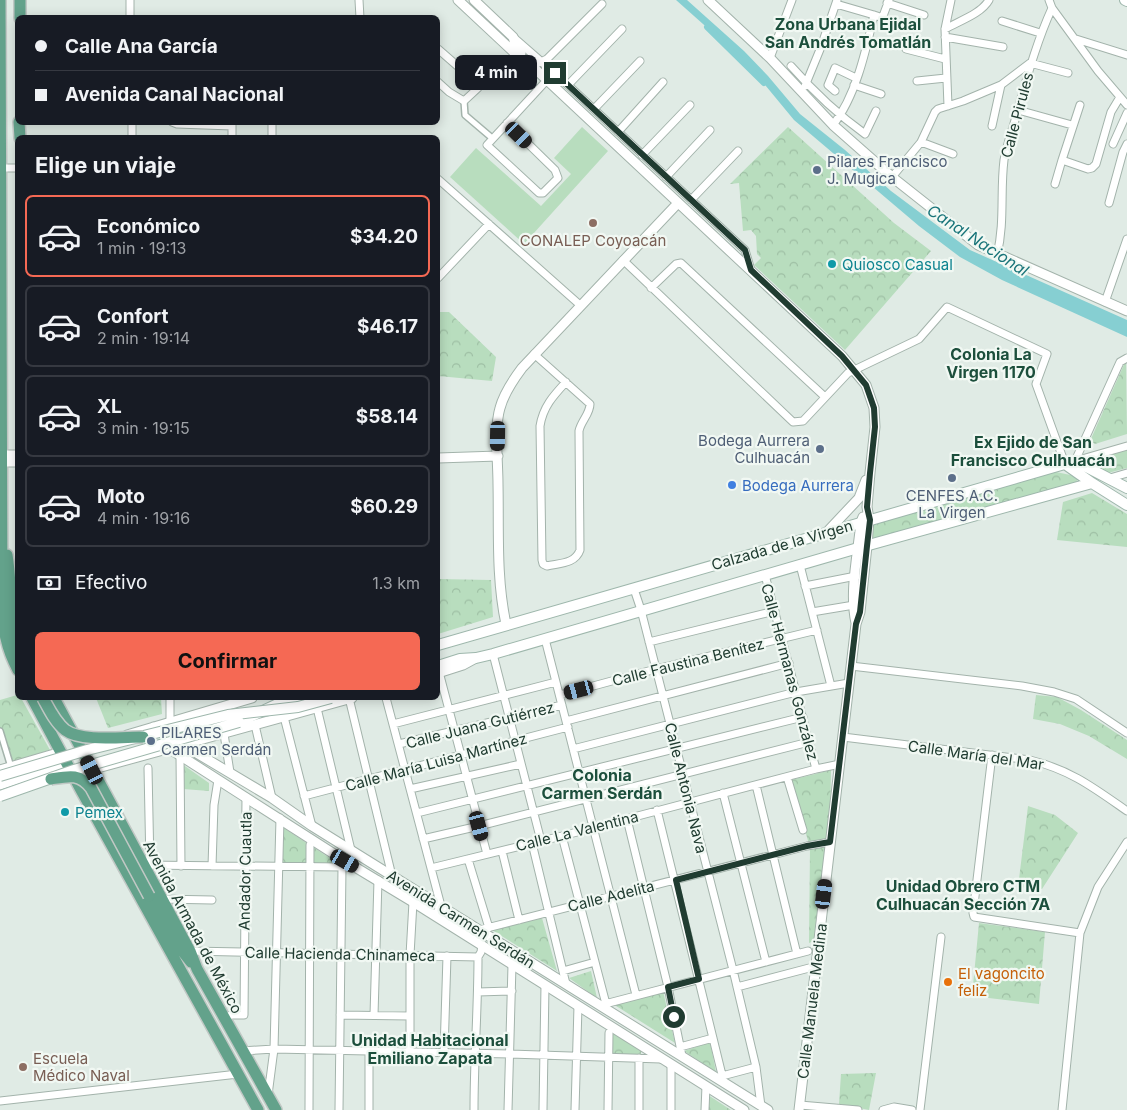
<!DOCTYPE html>
<html lang="es">
<head>
<meta charset="utf-8">
<style>
	body { margin:0; font-family:Inter,sans-serif; background:#20242c; color:#f1f3f6; height:100vh; display:flex; flex-direction:column; font-size:19px; white-space:nowrap }
	* { box-sizing:border-box; margin:0 }
	p { font-size:16px; color:#9ea1a6 }
	.icon { flex:none; width:28px; height:28px; fill:none; stroke:currentColor; stroke-width:2; stroke-linecap:round; stroke-linejoin:round }
	.map { position:relative; flex:1; overflow:hidden }
	.details { position:absolute; left:15px; top:135px; width:425px; height:565px; display:flex; flex-direction:column; background:#171b24; border-radius:8px; box-shadow:0 2px 12px #0003 }
	.details>* { flex:none }
	.top-card { position:absolute; left:15px; top:15px; width:425px; height:110px; border-radius:8px; box-shadow:0 2px 12px #0003; display:grid; align-content:center; height:110px; padding:0 20px; background:#171b24 }
	.end { position:absolute; width:22px; height:22px; margin:-11px; border:6px solid #203c31; background:#fff; box-shadow:0 0 0 2px #fff }
	.from { border-radius:50% }
	.bubble { position:absolute; height:35px; border-radius:8px; background:#171b24; box-shadow:0 2px 12px #0003; font-size:16px; font-weight:700; line-height:35px; text-align:center }
	.car { position:absolute; width:15px; height:30px; margin:-15px -8px; border-radius:6px; box-shadow:0 0 4px 1px #0007; background:linear-gradient(#222 24%,#8ab4d8 0 40%,#222 0 76%,#8ab4d8 0 86%,#222 0) }
	.top-card b { display:flex; align-items:center; gap:18px; height:48px; font-size:19px }
	.top-card b+b { border-top:1px solid #363941 }
	.top-card i { width:12px; height:12px; background:#f1f3f6 }
	ul { padding:0; list-style:none }
	li { display:flex; align-items:center; gap:15px; height:82px; margin:0 10px 8px; padding:0 10px; border:2px solid #363941; border-radius:8px }
	li div { flex:1 }
	li b { display:block; font-size:19px }
	li em { font-style:normal; font-weight:700 }
	li.active { border-color:#f56954 }
	li>.icon { width:45px; height:45px; stroke-width:1.5 }
	h2 { padding:0 20px; font-size:22px; line-height:60px }
	.pay { display:flex; align-items:center; gap:12px; height:55px; padding:0 20px; font-size:19px }
	.pay p { margin-inline-start:auto }
	.primary-button { display:flex; gap:10px; margin-top:auto; padding:10px 20px }
	.primary-button a { flex:1; height:58px; border-radius:8px; background:#f56954; color:#111; font-size:20px; font-weight:700; line-height:58px; text-align:center }
	.map>svg:first-child { display:block }
	.grass { fill:#b8ddbe }
	.forest { fill:url(#forest-crowns) }
	.water { fill:#86cfd2 }
	.lines { fill:none; stroke-linecap:round; stroke-linejoin:round }
	.canal { stroke:#86cfd2; stroke-width:6 }
	.pedestrian-casing { stroke:#a3b3ab; stroke-width:8 }
	.minor-casing { stroke:#a3b3ab; stroke-width:9 }
	.tertiary-casing { stroke:#a3b3ab; stroke-width:11 }
	.secondary-casing { stroke:#9eb7ac; stroke-width:12 }
	.primary-casing { stroke:#c1c8c5; stroke-width:14 }
	.pedestrian { stroke:#fff; stroke-width:5 }
	.minor { stroke:#fff; stroke-width:7 }
	.tertiary { stroke:#fff; stroke-width:9 }
	.secondary { stroke:#fff; stroke-width:10 }
	.primary { stroke:#63a28b; stroke-width:11 }
	.secondary-bridge-casing { stroke:#9eb7ac; stroke-width:12; stroke-linecap:butt }
	.primary-bridge-casing { stroke:#c1c8c5; stroke-width:14; stroke-linecap:butt }
	.secondary-bridge { stroke:#fff; stroke-width:10 }
	.primary-bridge { stroke:#63a28b; stroke-width:11 }
	.route { stroke:#203c31; stroke-width:6 }
	.service-dot { fill:#5c6f8a; stroke:#f1f8f3; stroke-width:2 }
	.education-dot { fill:#8d6e63; stroke:#f1f8f3; stroke-width:2 }
	.culture-dot { fill:#0f9aa8; stroke:#f1f8f3; stroke-width:2 }
	.shop-dot { fill:#3f7fe0; stroke:#f1f8f3; stroke-width:2 }
	.food-dot { fill:#e8710a; stroke:#f1f8f3; stroke-width:2 }
	.labels { text-anchor:middle; dominant-baseline:central; stroke-width:4.5; stroke-linejoin:round; paint-order:stroke }
	.street-label { font-size:15px; fill:#203c31; stroke:#f1f8f3 }
	.service-label { font-size:15px; fill:#4e5e75; stroke:#f1f8f3; text-anchor:start }
	.education-label { font-size:15px; fill:#785e54; stroke:#f1f8f3 }
	.culture-label { font-size:15px; fill:#0d838f; stroke:#f1f8f3; text-anchor:start }
	.shop-label { font-size:15px; fill:#366cbe; stroke:#f1f8f3; text-anchor:start }
	.food-label { font-size:15px; fill:#c56008; stroke:#f1f8f3; text-anchor:start }
	.neighbourhood-label { font-size:16px; font-weight:bold; fill:#1c4f3c; stroke:#f1f8f3 }
	.water-label { font-size:16px; font-style:italic; fill:#197479; stroke:#f1f8f3 }
</style>
</head>
<body>
<div class="map">
<svg width="1127" height="1110" viewBox="0 0 1127 1110">
	<defs>
		<pattern id="forest-crowns" width="20" height="18" patternUnits="userSpaceOnUse" patternTransform="scale(1.25)"><rect width="20" height="18" fill="#b8ddbe"/><path d="M2 6a3 3 0 1 1 6 0M12 15a3 3 0 1 1 6 0" fill="none" stroke="#9ebfa4"/></pattern>
	</defs>
	<rect width="100%" height="100%" fill="#e0ebe5"/>
	<path class="grass" d="M582,127L608,151L524,244L450,177L476,148L541,206L571,174L554,158Z"/>
	<path class="forest" d="M788,127L894,223L931,251L845,350L754,265L761,258L757,254L756,236L751,230L743,231L739,183L730,184Z
		M438,312H449L496,357L492,381L438,376Z
		M1126,360L1127,434L1095,444L1090,441Z
		M1127,450V468L1108,473L1087,462Z
		M1056,472L1080,477L1074,484L871,542L872,522Z
		M1092,493L1127,514V547L1057,540L1063,502Z
		M438,579L491,580L493,617L438,634Z
		M17,695L18,698H21L50,750L10,762L0,727V700Z
		M1036,695L1057,697L1081,710L1127,740V759L1089,736L1060,724L1033,719Z
		M96,698H161L162,714L108,728Z
		M182,764L209,783V791L183,789Z
		M831,770L830,830L816,940L809,943L810,848L791,780Z
		M1028,806L1055,815L1078,833L1042,889L1018,887Z
		M282,827L339,864L280,865Z
		M542,918L557,971L492,930Z
		M979,923L1045,932L1039,1004L972,996Z
		M591,971L597,998L569,978Z
		M663,991L675,1043L613,1004Z
		M612,1032L641,1051V1056H612Z
		M710,1042L716,1072L684,1051Z
		M876,1073L869,1110L839,1104L841,1074Z
		M708,1095L731,1110H707Z"/>
	<path class="water" d="M676,0H687L744,51L768,76L800,114L845,150L891,191L970,250L1127,320V337L1002,280L960,257L919,226L794,120L756,74L739,56Z"/>
	<g class="lines">
		<path class="canal" d="M707,27L764,83"/>
		<defs>
			<path id="pedestrian" d="M464,101L465,115L492,138
				M0,731L11,767"/>
			<path id="minor" d="M130,0V18
				M359,0L360,18
				M1049,0L1052,8L1098,71L1127,105
				M887,3L924,15
				M836,4L874,15
				M1002,21L1040,33
				M945,29C959,21 981,14 989,0
				M513,37L568,85L745,250L751,270
				M945,37L1003,47
				M1076,39L1127,55
				M438,49L478,84V88L464,101L449,92L438,82
				M906,49L945,59
				M770,58L792,0
				M532,66L547,59L602,4
				M791,66C814,92 837,114 865,134L876,111
				M917,81L946,78
				M568,85L622,29
				M854,85L881,94
				M805,86L821,47L837,0
				M835,91L828,85L835,68L856,78
				M1080,105L1062,160L1088,169L1092,168L1096,164L1111,112L1120,97
				M948,106L945,29L951,0
				M594,109L640,61
				M1018,110L1072,125
				M172,122L177,124L232,126
				M272,122V138
				M507,123L555,170L558,178L543,193H539L487,145L547,80
				M833,125C856,96 866,50 874,15L880,17L883,16L889,0
				M992,126L1001,85
				M618,132L663,82
				M132,138V122
				M232,138V123
				M921,142L953,154
				M1113,144L1127,113
				M642,155L690,105
				M0,168H18
				M666,177L710,130
				M892,177L921,142L935,112L938,109L963,101L1001,85L1030,63L1068,73
				M438,179L580,305
				M1055,184L1062,160
				M691,200L738,151
				M1109,203L1123,152L1127,144
				M997,255C1005,222 1000,192 1004,160C1007,143 1014,126 1018,109C1028,74 1037,41 1052,8
				M623,260L793,422L803,421L848,373L919,339L947,307L1047,354L1036,384L1065,464
				M438,278L489,224
				M651,288L676,264L681,263L825,397
				M1105,302L1127,239
				M534,354L590,404C590,414 581,421 579,431L580,550C575,564 560,563 547,566L543,564L542,560L540,426C543,407 553,396 566,382
				M1075,461L1120,362L1127,358
				M1075,461L1127,446
				M1110,478L1127,473
				M800,565L831,686
				M765,575L816,769
				M805,586L856,576
				M634,589L641,610L733,970L756,1067L761,1106
				M812,612L854,605
				M545,639L636,995
				M649,642L775,611
				M493,654L541,841
				M851,666L1022,686L1054,692L1076,699L1127,733
				M439,672L487,854
				M560,695L656,669L817,630
				M349,698L392,876
				M386,698L441,906L435,915
				M317,708L351,850
				M284,717L312,826
				M566,721L789,663
				M170,722V698
				M393,724L556,682
				M255,725L272,798
				M224,734L230,772
				M843,737L1030,760C1071,770 1094,788 1127,811
				M399,744L562,705
				M573,749L796,692L849,683
				M180,755L181,866
				M992,755L973,913L974,917L1080,933
				M148,768L150,866
				M787,777L803,830
				M756,785L797,954
				M410,789L521,764
				M723,793L766,962
				M304,796L568,727
				M657,810L724,1083
				M417,813L803,717
				M627,819L668,987L682,1056
				M562,836L606,1004
				M423,839L479,826L809,742
				M532,843L566,984
				M502,851L519,920
				M468,859L489,928
				M143,865L342,867L344,864
				M212,866L214,805L218,780
				M431,868L562,836L816,769L840,764
				M161,899L212,900
				M479,930L807,846L830,842
				M190,951L478,957L481,952L482,945
				M563,971L595,962
				M737,987L813,967
				M478,992L512,991
				M601,1005L808,951
				M340,1015L410,1016
				M374,1015L378,880
				M224,1018L231,1015H244L246,797
				M680,1047L713,1038
				M242,1051L274,1049L510,1054L661,1059
				M410,1052V955L413,902
				M444,1052L447,956
				M671,1064V1110
				M722,1076L756,1067
				M268,1095L274,1049L280,818
				M0,1101L238,1074
				M800,1105L858,1110
				M309,1110L310,845
				M339,1110L342,867
				M369,1110V1051
				M474,1110C474,1059 478,1008 478,957
				M508,1110L512,965
				M543,1110L545,985
				M575,1110L578,1006
				M608,1110L609,1033
				M639,1110V1058
				M705,1110L706,1086
				M883,1110L894,1107L912,1110
				M920,1110L941,937
				M1062,1110L1080,933L1098,887L1127,842"/>
			<path id="tertiary" d="M458,0L519,57L532,66L842,356L866,385L874,408L875,427L870,473L867,507L869,519L867,546L860,612L856,624L799,1110
				M474,0L513,37L516,46L521,53
				M708,0L770,58L833,125L892,177L978,245L1127,311
				M0,455H18
				M438,458L498,456
				M0,462H18
				M827,532L859,498L866,480
				M856,623C849,592 858,554 861,522L863,517
				M506,624C496,578 499,530 498,484C498,462 494,428 500,408C504,393 513,380 522,368L678,203
				M438,673L463,665L474,659
				M153,727L272,798L312,826L768,1110
				M127,735L252,698
				M170,749L345,861L413,902L744,1110
				M94,769L352,698
				M0,770L61,752
				M0,785L67,763"/>
			<path id="secondary" d="M1125,0L1127,1
				M1065,464L1092,483L1127,505
				M438,645L1075,461L1127,488
				M438,666L460,659L476,658L493,654L858,548L1092,483
				M239,722L282,702L299,698"/>
			<path id="primary" d="M0,0L2,604C3,629 6,648 18,670
				M20,18V0
				M19,122L20,138
				M7,555C12,585 9,616 18,646
				M32,698L81,790L258,1110
				M54,698L190,951L197,969L276,1110
				M149,896L172,938L191,962"/>
		</defs>
		<use href="#pedestrian" class="pedestrian-casing"/>
		<use href="#minor" class="minor-casing"/>
		<use href="#tertiary" class="tertiary-casing"/>
		<use href="#secondary" class="secondary-casing"/>
		<use href="#primary" class="primary-casing"/>
		<use href="#pedestrian" class="pedestrian"/>
		<use href="#minor" class="minor"/>
		<use href="#tertiary" class="tertiary"/>
		<use href="#secondary" class="secondary"/>
		<use href="#primary" class="primary"/>
		<defs>
			<path id="secondary-bridge" d="M0,776L87,750L228,715L298,707L331,698
				M0,796L74,770L239,722"/>
			<path id="primary-bridge" d="M43,698C49,709 55,722 65,730C81,742 122,737 143,737
				M51,779C69,776 79,773 91,788L149,896"/>
		</defs>
		<use href="#secondary-bridge" class="secondary-bridge-casing"/>
		<use href="#primary-bridge" class="primary-bridge-casing"/>
		<use href="#secondary-bridge" class="secondary-bridge"/>
		<use href="#primary-bridge" class="primary-bridge"/>
	</g>
	<g class="lines">
		<path class="route" d="M555,73L745,250L751,270L842,356L866,385L874,408L875,427L870,473L867,507L870,520L867,546L860,612L856,624L830,842L807,846L676,880L699,979L668,987L674,1017"/>
	</g>
	<g class="service-dot">
		<circle cx="817" cy="170" r="5"/>
		<circle cx="820" cy="449" r="5"/>
		<circle cx="952" cy="478" r="5"/>
		<circle cx="151" cy="741" r="5"/>
	</g>
	<g class="education-dot">
		<circle cx="593" cy="223" r="5"/>
		<circle cx="23" cy="1067" r="5"/>
	</g>
	<g class="culture-dot">
		<circle cx="832" cy="264" r="5"/>
		<circle cx="65" cy="812" r="5"/>
	</g>
	<circle class="shop-dot" cx="732" cy="485" r="5"/>
	<circle class="food-dot" cx="948" cy="982" r="5"/>
	<g class="labels">
		<g class="street-label">
			<text transform="translate(1017 115) rotate(-75)">Calle Pirules</text>
			<text transform="translate(782 545) rotate(-16)">Calzada de la Virgen</text>
			<text transform="translate(688 662) rotate(-14)">Calle Faustina Benítez</text>
			<text transform="translate(790 672) rotate(75)">Calle Hermanas González</text>
			<text transform="translate(480 725) rotate(-14)">Calle Juana Gutiérrez</text>
			<text transform="translate(976 755) rotate(8)">Calle María del Mar</text>
			<text transform="translate(436 762) rotate(-15)">Calle María Luisa Martínez</text>
			<text transform="translate(686 788) rotate(76)">Calle Antonia Nava</text>
			<text transform="translate(577 831) rotate(-14)">Calle La Valentina</text>
			<text transform="translate(245 871) rotate(-89)">Andador Cuautla</text>
			<text transform="translate(611 896) rotate(-14)">Calle Adelita</text>
			<text transform="translate(461 919) rotate(32)">Avenida Carmen Serdán</text>
			<text transform="translate(193 927) rotate(62)">Avenida Armada de México</text>
			<text transform="translate(340 954) rotate(1)">Calle Hacienda Chinameca</text>
			<text transform="translate(812 1001) rotate(-83)">Calle Manuela Medina</text>
		</g>
		<g class="service-label">
			<text x="827" y="161">Pilares Francisco<tspan x="827" dy="17">J. Mugica</tspan></text>
			<text x="810" y="440" text-anchor="end">Bodega Aurrera<tspan x="810" dy="17">Culhuacán</tspan></text>
			<text x="952" y="495" text-anchor="middle">CENFES A.C.<tspan x="952" dy="17">La Virgen</tspan></text>
			<text x="161" y="732">PILARES<tspan x="161" dy="17">Carmen Serdán</tspan></text>
		</g>
		<g class="education-label">
			<text x="593" y="240">CONALEP Coyoacán</text>
			<text x="33" y="1058" text-anchor="start">Escuela<tspan x="33" dy="17">Médico Naval</tspan></text>
		</g>
		<g class="culture-label">
			<text x="842" y="264">Quiosco Casual</text>
			<text x="75" y="812">Pemex</text>
		</g>
		<g class="shop-label">
			<text x="742" y="485">Bodega Aurrera</text>
		</g>
		<g class="food-label">
			<text x="958" y="973">El vagoncito<tspan x="958" dy="17">feliz</tspan></text>
		</g>
		<g class="neighbourhood-label">
			<text x="848" y="24">Zona Urbana Ejidal<tspan x="848" dy="18">San Andrés Tomatlán</tspan></text>
			<text x="991" y="354">Colonia La<tspan x="991" dy="18">Virgen 1170</tspan></text>
			<text x="1033" y="442">Ex Ejido de San<tspan x="1033" dy="18">Francisco Culhuacán</tspan></text>
			<text x="602" y="775">Colonia<tspan x="602" dy="18">Carmen Serdán</tspan></text>
			<text x="963" y="886">Unidad Obrero CTM<tspan x="963" dy="18">Culhuacán Sección 7A</tspan></text>
			<text x="430" y="1040">Unidad Habitacional<tspan x="430" dy="18">Emiliano Zapata</tspan></text>
		</g>
		<g class="water-label">
			<text transform="translate(978 240) rotate(33)">Canal Nacional</text>
		</g>
	</g>
</svg>
<i class="end from" style="left:674px;top:1017px"></i>
<i class="end" style="left:555px;top:73px"></i>
<div class="bubble" style="left:455px;top:55px;width:82px">4 min</div>
<i class="car" style="left:519px;top:135px;rotate:134deg"></i>
<i class="car" style="left:498px;top:436px;rotate:181deg"></i>
<i class="car" style="left:579px;top:690px;rotate:255deg"></i>
<i class="car" style="left:92px;top:770px;rotate:333deg"></i>
<i class="car" style="left:479px;top:826px;rotate:165deg"></i>
<i class="car" style="left:345px;top:861px;rotate:120deg"></i>
<i class="car" style="left:824px;top:894px;rotate:7deg"></i>
<div class="top-card">
<b><i class="from"></i>Calle Ana García</b>
<b><i></i>Avenida Canal Nacional</b>
</div>
<section class="details">
<h2>Elige un viaje</h2>
<ul>
<li class="active"><svg class="icon" aria-label="car" viewBox="0 0 24 24"><path d="M5 17H2v-5l4-1 3-4h7l3 4 3 1v5h-3M9 17h6M6 11h13"/><circle cx="7" cy="17" r="2"/><circle cx="17" cy="17" r="2"/></svg><div><b>Económico</b><p>1 min · 19:13</p></div><em>$34.20</em></li>
<li><svg class="icon" aria-label="car" viewBox="0 0 24 24"><path d="M5 17H2v-5l4-1 3-4h7l3 4 3 1v5h-3M9 17h6M6 11h13"/><circle cx="7" cy="17" r="2"/><circle cx="17" cy="17" r="2"/></svg><div><b>Confort</b><p>2 min · 19:14</p></div><em>$46.17</em></li>
<li><svg class="icon" aria-label="car" viewBox="0 0 24 24"><path d="M5 17H2v-5l4-1 3-4h7l3 4 3 1v5h-3M9 17h6M6 11h13"/><circle cx="7" cy="17" r="2"/><circle cx="17" cy="17" r="2"/></svg><div><b>XL</b><p>3 min · 19:15</p></div><em>$58.14</em></li>
<li><svg class="icon" aria-label="car" viewBox="0 0 24 24"><path d="M5 17H2v-5l4-1 3-4h7l3 4 3 1v5h-3M9 17h6M6 11h13"/><circle cx="7" cy="17" r="2"/><circle cx="17" cy="17" r="2"/></svg><div><b>Moto</b><p>4 min · 19:16</p></div><em>$60.29</em></li>
</ul>
<div class="pay"><svg class="icon" aria-label="cash" viewBox="0 0 24 24"><path d="M3 7h18v10H3z"/><circle cx="12" cy="12" r="2"/></svg>Efectivo<p>1.3 km</p></div>
<div class="primary-button"><a>Confirmar</a></div>
</section>
</div>
</body>
</html>
